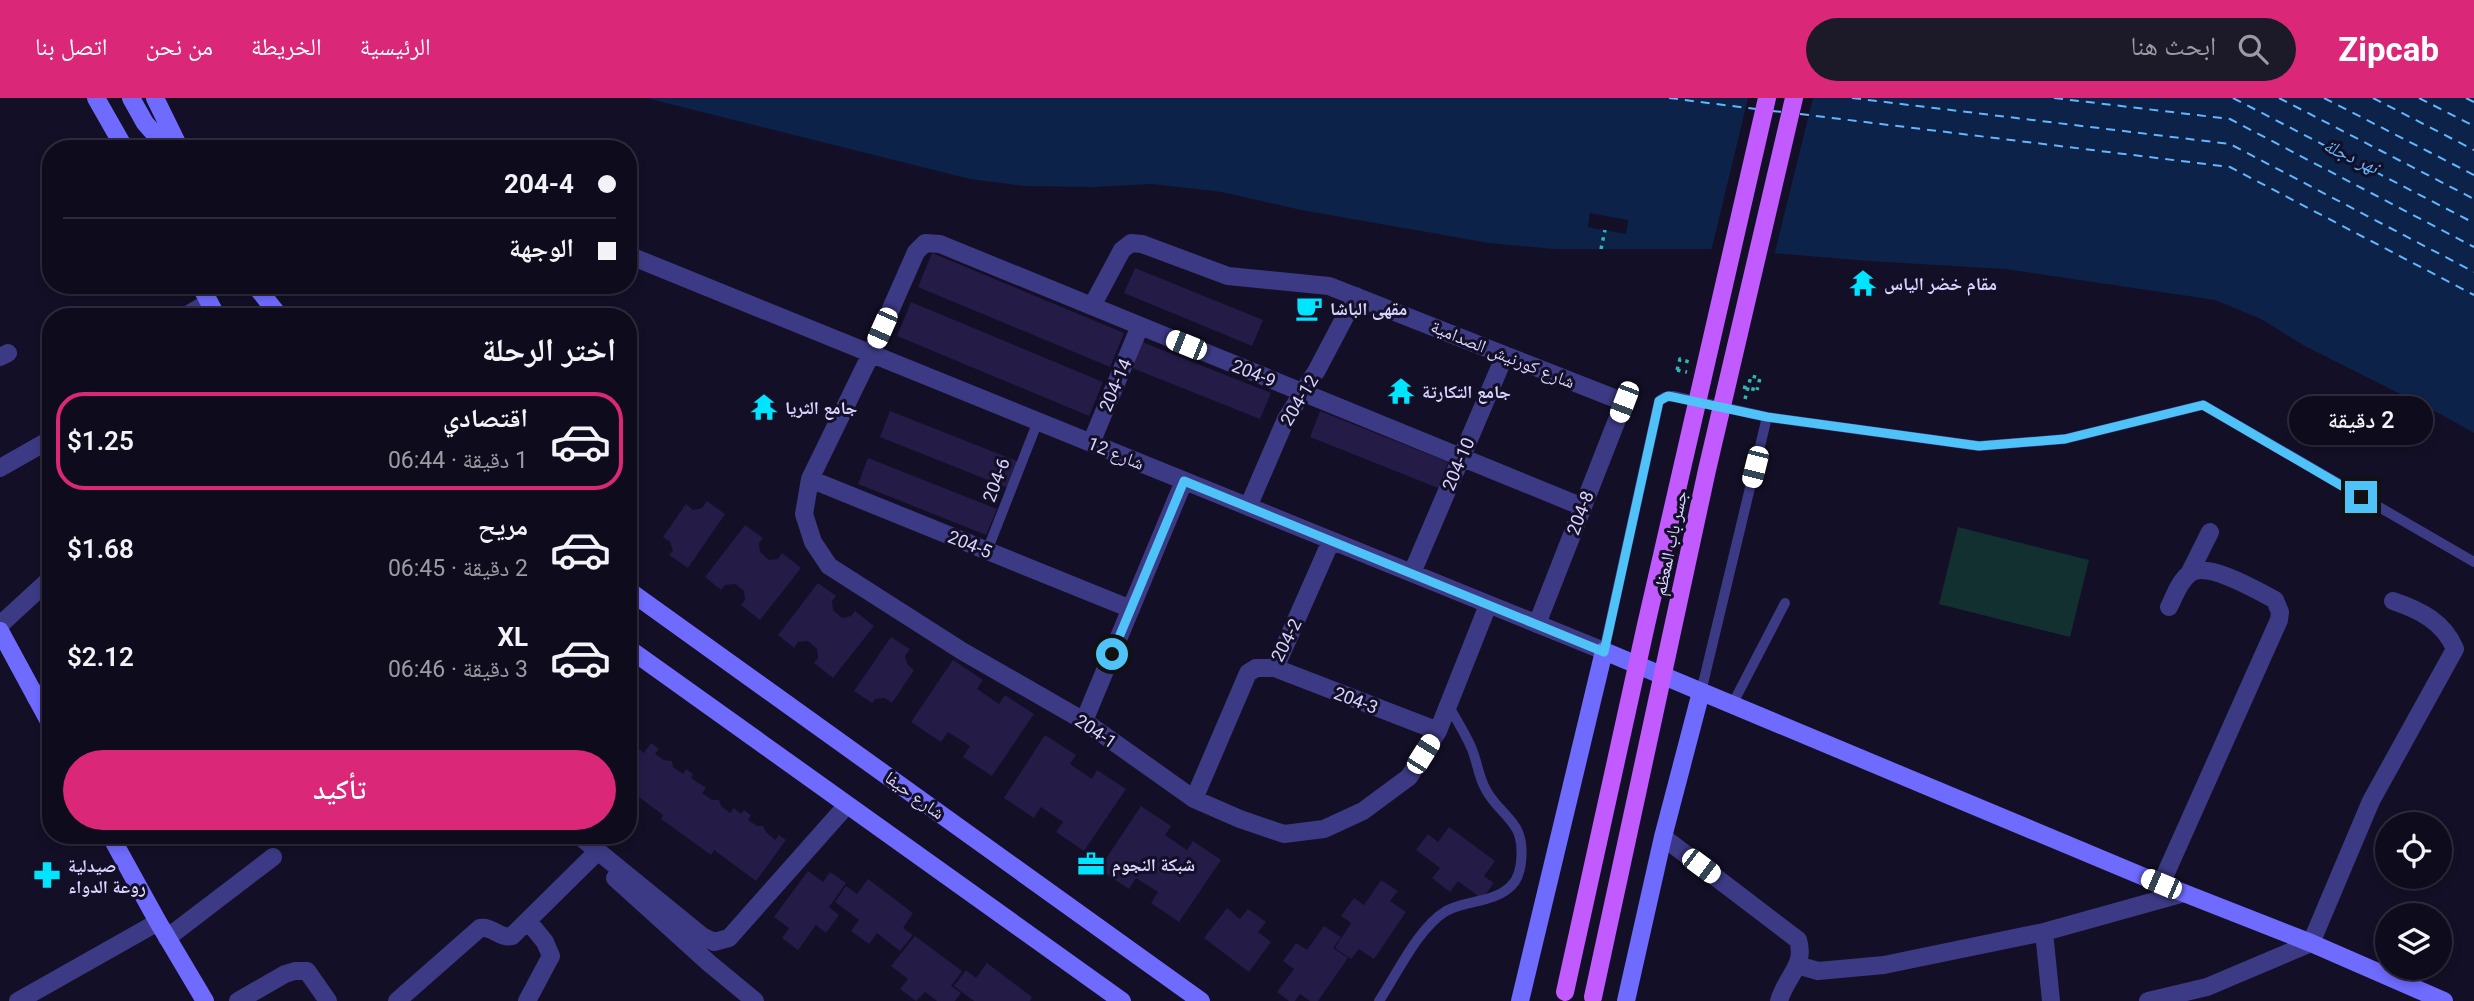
<!DOCTYPE html>
<html lang="ar">
<head>
<meta charset="utf-8">
<style>
	body { margin:0; font-family:Roboto,"Noto Naskh Arabic",sans-serif; background:#1c1929; color:#f1f3f6; direction:rtl; height:100vh; display:flex; flex-direction:column; font-size:26px; white-space:nowrap }
	* { box-sizing:border-box; margin:0 }
	p { font-size:23px; color:#9b9ba3 }
	.icon { flex:none; width:38px; height:38px; fill:none; stroke:currentColor; stroke-width:2; stroke-linecap:round; stroke-linejoin:round }
	.map { position:relative; flex:1; overflow:hidden; direction:ltr }
	.side { position:absolute; left:42px; top:210px; width:595px; height:536px; display:flex; flex-direction:column; background:#0e0b1c; border-radius:28px; box-shadow:0 4px 10px #0003,0 0 0 2px #2e2b3b; direction:rtl }
	.side>* { flex:none }
	.top-card { position:absolute; left:42px; top:42px; width:595px; height:154px; border-radius:28px; box-shadow:0 4px 10px #0003,0 0 0 2px #2e2b3b; direction:rtl; display:grid; align-content:center; height:154px; padding:0 21px; background:#0e0b1c }
	.controls { position:absolute; left:2375px; top:714px; display:grid; gap:14px }
	.controls a { display:grid; place-items:center; width:77px; height:77px; border-radius:50%; background:#0e0b1c; box-shadow:0 4px 10px #0003,0 0 0 2px #2e2b3b; font-size:35px }
	.end { position:absolute; width:32px; height:32px; margin:-16px; border:9px solid #4fc3f7; background:#111; box-shadow:0 0 0 4px #111 }
	.from { border-radius:50% }
	.bubble { position:absolute; height:49px; border-radius:24px; background:#0e0b1c; box-shadow:0 4px 10px #0003,0 0 0 2px #2e2b3b; font-size:23px; font-weight:600; line-height:49px; text-align:center; direction:rtl }
	.car { position:absolute; width:21px; height:42px; margin:-21px -10px; border-radius:9px; box-shadow:0 0 5px 2px #0007; background:linear-gradient(#fff 24%,#345 0 40%,#fff 0 76%,#345 0 86%,#fff 0) }
	.top-card b { display:flex; align-items:center; gap:24px; height:66px; font-size:26px }
	.top-card b+b { border-top:2px solid #2e2b3b }
	.top-card i { width:18px; height:18px; background:#f1f3f6 }
	ul { padding:0; list-style:none }
	li { display:flex; align-items:center; gap:21px; height:98px; margin:0 14px 10px; padding:0 7px; border:4px solid transparent; border-radius:28px }
	li div { flex:1 }
	li b { display:block; font-size:26px }
	li em { font-style:normal; font-weight:600 }
	li.selected { border-color:#db2777 }
	li>.icon { width:63px; height:63px; stroke-width:1.5 }
	h2 { padding:0 21px; font-size:32px; line-height:84px }
	.action { display:flex; gap:14px; margin-top:auto; padding:14px 21px }
	.action a { flex:1; height:80px; border-radius:42px; background:#db2777; color:#fff; font-size:28px; font-weight:600; line-height:80px; text-align:center }
	header { display:flex; align-items:center; gap:42px; box-sizing:border-box; height:98px; padding:0 35px; background:#db2777; color:#fff }
	header strong { font-size:33px }
	nav { display:flex; gap:38px; margin-inline-start:auto; font-size:24px }
	.search { width:490px; height:63px; background:#1c1929; display:flex; align-items:center; gap:18px; box-sizing:border-box; padding:0 24px; border-radius:38px; color:#9b9ba3; font-size:26px }
	.map>svg:first-child { display:block }
	.green { fill:#12302f }
	.water { fill:#0c2248 }
	.pier { fill:#130f26 }
	.lines { fill:none; stroke-linecap:round; stroke-linejoin:round }
	.ferry { stroke:#62b6ff; stroke-width:2; stroke-dasharray:9 7; stroke-linecap:butt }
	.building { fill:#241b47 }
	.path { stroke:#2fb8b0; stroke-width:3.5; stroke-dasharray:3.5 5; stroke-linecap:butt }
	.lane { stroke:#3d3a85; stroke-width:10 }
	.street { stroke:#3d3a85; stroke-width:18 }
	.secondary { stroke:#6f6bff; stroke-width:18 }
	.path-bridge { stroke:#2fb8b0; stroke-width:3.5; stroke-dasharray:3.5 5; stroke-linecap:butt }
	.primary-bridge { stroke:#c25bff; stroke-width:18 }
	.route { stroke:#4fc3f7; stroke-width:9 }
	.labels { text-anchor:middle; dominant-baseline:central; stroke-width:6; stroke-linejoin:round; paint-order:stroke }
	.poi-label { font-size:18px; font-weight:bold; fill:#d9d4ff; stroke:#130f26; text-anchor:start }
	.street-label { font-size:18px; fill:#d9d4ff; stroke:#130f26 }
	.water-label { font-size:19px; font-style:italic; fill:#62b6ff; stroke:#130f26 }
</style>
</head>
<body>
<header>
<strong>Zipcab</strong>
<div class="search"><svg class="icon" aria-label="search" viewBox="0 0 24 24"><circle cx="10" cy="10" r="6"/><path d="M15 15l6 6"/></svg>ابحث هنا</div>
<nav><a>الرئيسية</a><a>الخريطة</a><a>من نحن</a><a>اتصل بنا</a></nav>
</header>
<div class="map">
<svg width="2474" height="903" viewBox="0 0 2474 903">
	<rect width="100%" height="100%" fill="#130f26"/>
	<path class="green" d="M1958,429L2089,462L2070,539L1939,506Z"/>
	<path class="water" d="M646,0H2474V335L2444,318L2303,247L2261,221L2215,202L2005,171L1869,163L1722,151H1554L1489,145L1301,112L1222,94L1152,86L1092,89L1024,88L970,81Z"/>
	<path class="pier" d="M1748,0H1813L1774,158L1711,154Z
		M1590,115L1628,122L1626,136L1588,129Z"/>
	<g class="lines">
		<path class="ferry" d="M1669,0L1756,11
			M1852,0L2230,46L2474,174
			M2054,0L2230,21L2474,149
			M2233,0L2474,125
			M2279,0L2474,101
			M2324,0L2474,77
			M2373,0L2474,52
			M2419,0L2474,28
			M2466,0L2474,4
			M1772,13L1784,14
			M1800,16L2230,69L2474,197"/>
	</g>
	<path class="building" d="M932,155L1124,235L1110,269L918,189Z
		M1135,170L1263,222L1252,248L1124,195Z
		M911,204L1103,284L1089,318L897,238Z
		M1142,244L1271,295L1260,321L1132,270Z
		M890,313L1019,364L1008,390L880,339Z
		M1320,313L1448,364L1438,390L1310,339Z
		M868,360L997,411L986,437L858,386Z
		M707,403L725,416L688,470L669,457L673,453L670,444L663,439L686,406L693,412L702,410Z
		M745,427L763,440L759,445L760,454L769,462L778,461L782,455L801,470L760,522L741,507L745,502L744,493L735,486L725,487L721,492L705,479Z
		M818,485L836,498L832,503L833,512L842,520L851,518L855,513L874,528L833,580L814,565L818,560L817,551L808,543L798,544L794,550L778,537Z
		M891,539L910,551L905,558L907,566L914,572L892,605L885,600L875,601L872,605L854,593Z
		M953,562L983,582L977,591L999,606L1005,597L1034,616L992,678L963,659L970,648L948,634L941,644L911,624Z
		M1045,637L1076,657L1070,666L1092,681L1097,672L1126,691L1084,753L1056,734L1063,724L1041,709L1034,720L1004,700Z
		M651,645L659,651L655,656L664,662L672,663L673,669L683,676L686,671L693,676L691,680L706,690L702,695L712,702H719L721,708L730,715L734,710L741,716L744,712L751,717L748,722L757,728H763L766,734L775,742L779,737L786,742L756,783L714,752L711,757L661,721L663,717L628,691V653L631,655L635,648L644,655Z
		M1141,708L1171,728L1165,737L1187,752L1193,743L1221,762L1179,824L1151,805L1158,794L1136,780L1129,791L1099,771Z
		M1449,729L1495,763L1484,778L1494,785L1482,801L1458,783L1450,794L1432,780L1440,770L1416,752L1428,736L1438,744Z
		M808,773L823,784L830,774L846,785L829,809L839,817L826,835L816,827L798,852L782,840L789,830L774,819Z
		M868,781L913,815L903,830L913,837L900,853L877,835L869,846L851,833L859,822L835,804L846,788L857,796Z
		M1381,782L1398,793L1390,803L1406,814L1374,861L1359,851L1351,861L1335,850L1351,825L1341,818L1354,800L1364,807Z
		M1227,810L1240,821L1248,811L1266,824L1258,834L1271,844L1249,874L1204,840Z
		M1324,828L1341,839L1333,850L1348,860L1318,903H1310L1300,896L1295,903H1289L1277,894L1294,871L1283,863L1296,845L1307,852Z
		M915,838L962,873L951,888L961,895L955,903H937L925,894L916,903L900,891L908,881L891,868Z
		M987,865L1032,899L1030,903H974L954,888L966,872L976,880Z"/>
	<g class="lines">
		<path class="path" d="M1601,151L1605,132
			M1677,272L1680,261L1689,264
			M1745,301L1751,278L1760,280L1757,292"/>
		<path class="lane" d="M1767,319L1979,348L2065,341L2203,307L2474,464
			M987,453L1038,323
			M1604,553L1659,303L1665,299L1673,298L1767,319L1701,594
			M1732,607L1785,505
			M1379,903C1397,876 1418,830 1446,813C1466,802 1494,805 1511,788C1524,776 1525,741 1514,727C1505,714 1492,705 1485,690C1478,677 1477,662 1471,649C1465,635 1456,621 1448,607"/>
		<path class="street" d="M628,157L1604,553
			M1092,208L1122,152L1131,145L1142,146L1228,178L1329,188L1624,304L1537,526
			M184,219L209,204
			M0,259L8,255
			M1091,345L1140,228
			M0,370L51,341
			M810,381L1131,511
			M1248,409L1286,321L1317,272L1356,198
			M2190,474L2210,434
			M1412,475L1505,257
			M1488,507L1438,633L1409,679L1363,713L1324,731L1284,736L1240,721L1194,701L1084,623L962,553L829,468L813,444L804,416L810,381L871,256L916,154L925,145L940,146L1583,409
			M0,527L51,480
			M1275,570L1438,633
			M36,600L51,589
			M1084,623L1184,383
			M1194,701L1248,575L1256,570H1275L1331,443
			M578,737L702,838L714,844L729,840L847,707
			M1663,739L1798,842C1806,868 1786,878 1779,903
			M615,780L709,865L755,903
			M2161,786L2279,522L2280,514L2275,502C2258,493 2206,462 2189,476C2179,484 2175,497 2169,509
			M2044,834L2051,903
			M167,840L273,759
			M1797,867L1818,873L1884,867L2044,834L2184,795
			M18,903L158,824
			M238,903L285,876L295,873H307L328,903
			M397,903L480,830C492,828 500,841 512,838L592,759
			M527,903L551,858L545,844L528,823
			M2148,903L2207,889L2311,845L2371,703L2455,551C2444,524 2420,512 2393,503"/>
		<path class="secondary" d="M96,0L125,51
			M131,0L145,25L168,51
			M155,0L180,51
			M200,187L217,219
			M255,187L280,219
			M628,492L1201,903
			M0,533L51,627
			M628,550L1122,903
			M110,737L158,824L205,903
			M1520,903L1604,553L2161,786L2311,845L2444,903
			M1626,903L1663,739L1701,594"/>
		<path class="path-bridge" d="M1677,272L1687,274
			M1743,289L1757,292"/>
		<path class="primary-bridge" d="M1565,894L1646,527L1767,0
			M1593,899L1707,372L1794,0"/>
	</g>
	<g class="lines">
		<path class="route" d="M1112,556L1184,383L1604,554L1659,303L1668,298L1767,319L1979,348L2065,341L2203,307L2361,399"/>
	</g>
	<defs>
		<symbol id="temple-bare" viewBox="-9 -9 18 18"><path d="M0-6L5-2H3V0L6.5 2.5H4V6H1.5V3h-3V6H-4V2.5H-6.5L-3 0V-2H-5Z" fill="#00e5ff" stroke="#130f26" stroke-width="2.5" paint-order="stroke"/></symbol>
		<symbol id="cafe-bare" viewBox="-9 -9 18 18"><path d="M-5.5-4.5H6V0H3Q3 3.5 0 3.5H-2.5Q-5.5 3.5-5.5 0ZM3-3.2v2h1.7v-2ZM-6 4.5H4V6H-6Z" fill="#00e5ff" stroke="#130f26" stroke-width="2.5" paint-order="stroke"/></symbol>
		<symbol id="office-bare" viewBox="-9 -9 18 18"><path d="M-6-3h4V-5.5h4V-3h4V5H-6ZM-1-4.5V-3h2v-1.5ZM-6 0V1H6V0Z" fill="#00e5ff" stroke="#130f26" stroke-width="2.5" paint-order="stroke"/></symbol>
		<symbol id="pharmacy-bare" viewBox="-9 -9 18 18"><path d="M-2-6h4v4h4v4h-4v4h-4v-4h-4v-4h4Z" fill="#00e5ff" stroke="#130f26" stroke-width="2.5" paint-order="stroke"/></symbol>
	</defs>
	<g fill-rule="evenodd">
		<use href="#temple-bare" x="1844" y="166" width="38" height="38"/>
		<use href="#cafe-bare" x="1290" y="191" width="38" height="38"/>
		<use href="#temple-bare" x="1382" y="274" width="38" height="38"/>
		<use href="#temple-bare" x="745" y="290" width="38" height="38"/>
		<use href="#office-bare" x="1072" y="747" width="38" height="38"/>
		<use href="#pharmacy-bare" x="28" y="758" width="38" height="38"/>
	</g>
	<g class="labels">
		<g class="poi-label">
			<text x="1884" y="185">مقام خضر الياس</text>
			<text x="1330" y="210">مقهى الباشا</text>
			<text x="1422" y="293">جامع التكارتة</text>
			<text x="785" y="309">جامع الثريا</text>
			<text x="1112" y="766">شبكة النجوم</text>
			<text x="68" y="767">صيدلية<tspan x="68" dy="21">روعة الدواء</tspan></text>
		</g>
		<g class="street-label">
			<text transform="translate(1503 256) rotate(22)">شارع كورنيش الصدامية</text>
			<text transform="translate(1254 275) rotate(22)">204-9</text>
			<text transform="translate(1115 287) rotate(-67)">204-14</text>
			<text transform="translate(1299 302) rotate(-59)">204-12</text>
			<text transform="translate(1116 355) rotate(22)">شارع 12</text>
			<text transform="translate(1458 366) rotate(-67)">204-10</text>
			<text transform="translate(996 382) rotate(-69)">204-6</text>
			<text transform="translate(1580 415) rotate(-69)">204-8</text>
			<text transform="translate(1670 445) rotate(-78)">جسر باب المعظم</text>
			<text transform="translate(970 446) rotate(22)">204-5</text>
			<text transform="translate(1286 542) rotate(-63)">204-2</text>
			<text transform="translate(1356 602) rotate(21)">204-3</text>
			<text transform="translate(1096 633) rotate(34)">204-1</text>
			<text transform="translate(915 697) rotate(36)">شارع حيفا</text>
		</g>
		<g class="water-label">
			<text transform="translate(2351 58) rotate(25)">نهر دجلة</text>
		</g>
	</g>
</svg>
<div class="controls">
<a><svg class="icon" aria-label="locate" viewBox="0 0 24 24"><circle cx="12" cy="12" r="6"/><path d="M12 2v4M12 18v4M2 12h4M18 12h4"/></svg></a>
<a><svg class="icon" aria-label="layers" viewBox="0 0 24 24"><path d="M12 4l9 5-9 5-9-5zM3 14l9 5 9-5"/></svg></a>
</div>
<i class="end from" style="left:1112px;top:556px"></i>
<i class="end" style="left:2361px;top:399px"></i>
<div class="bubble" style="left:2289px;top:298px;width:144px">2 دقيقة</div>
<i class="car" style="left:882px;top:230px;rotate:204deg"></i>
<i class="car" style="left:1186px;top:247px;rotate:292deg"></i>
<i class="car" style="left:1624px;top:304px;rotate:201deg"></i>
<i class="car" style="left:1755px;top:369px;rotate:194deg"></i>
<i class="car" style="left:1423px;top:656px;rotate:32deg"></i>
<i class="car" style="left:1701px;top:768px;rotate:127deg"></i>
<i class="car" style="left:2161px;top:786px;rotate:293deg"></i>
<div class="top-card">
<b><i class="from"></i>204-4</b>
<b><i></i>الوجهة</b>
</div>
<section class="side">
<h2>اختر الرحلة</h2>
<ul>
<li class="selected"><svg class="icon" aria-label="car" viewBox="0 0 24 24"><path d="M5 17H2v-5l4-1 3-4h7l3 4 3 1v5h-3M9 17h6M6 11h13"/><circle cx="7" cy="17" r="2"/><circle cx="17" cy="17" r="2"/></svg><div><b>اقتصادي</b><p>1 دقيقة · 06:44</p></div><em>$1.25</em></li>
<li><svg class="icon" aria-label="car" viewBox="0 0 24 24"><path d="M5 17H2v-5l4-1 3-4h7l3 4 3 1v5h-3M9 17h6M6 11h13"/><circle cx="7" cy="17" r="2"/><circle cx="17" cy="17" r="2"/></svg><div><b>مريح</b><p>2 دقيقة · 06:45</p></div><em>$1.68</em></li>
<li><svg class="icon" aria-label="car" viewBox="0 0 24 24"><path d="M5 17H2v-5l4-1 3-4h7l3 4 3 1v5h-3M9 17h6M6 11h13"/><circle cx="7" cy="17" r="2"/><circle cx="17" cy="17" r="2"/></svg><div><b>XL</b><p>3 دقيقة · 06:46</p></div><em>$2.12</em></li>
</ul>
<div class="action"><a>تأكيد</a></div>
</section>
</div>
</body>
</html>
